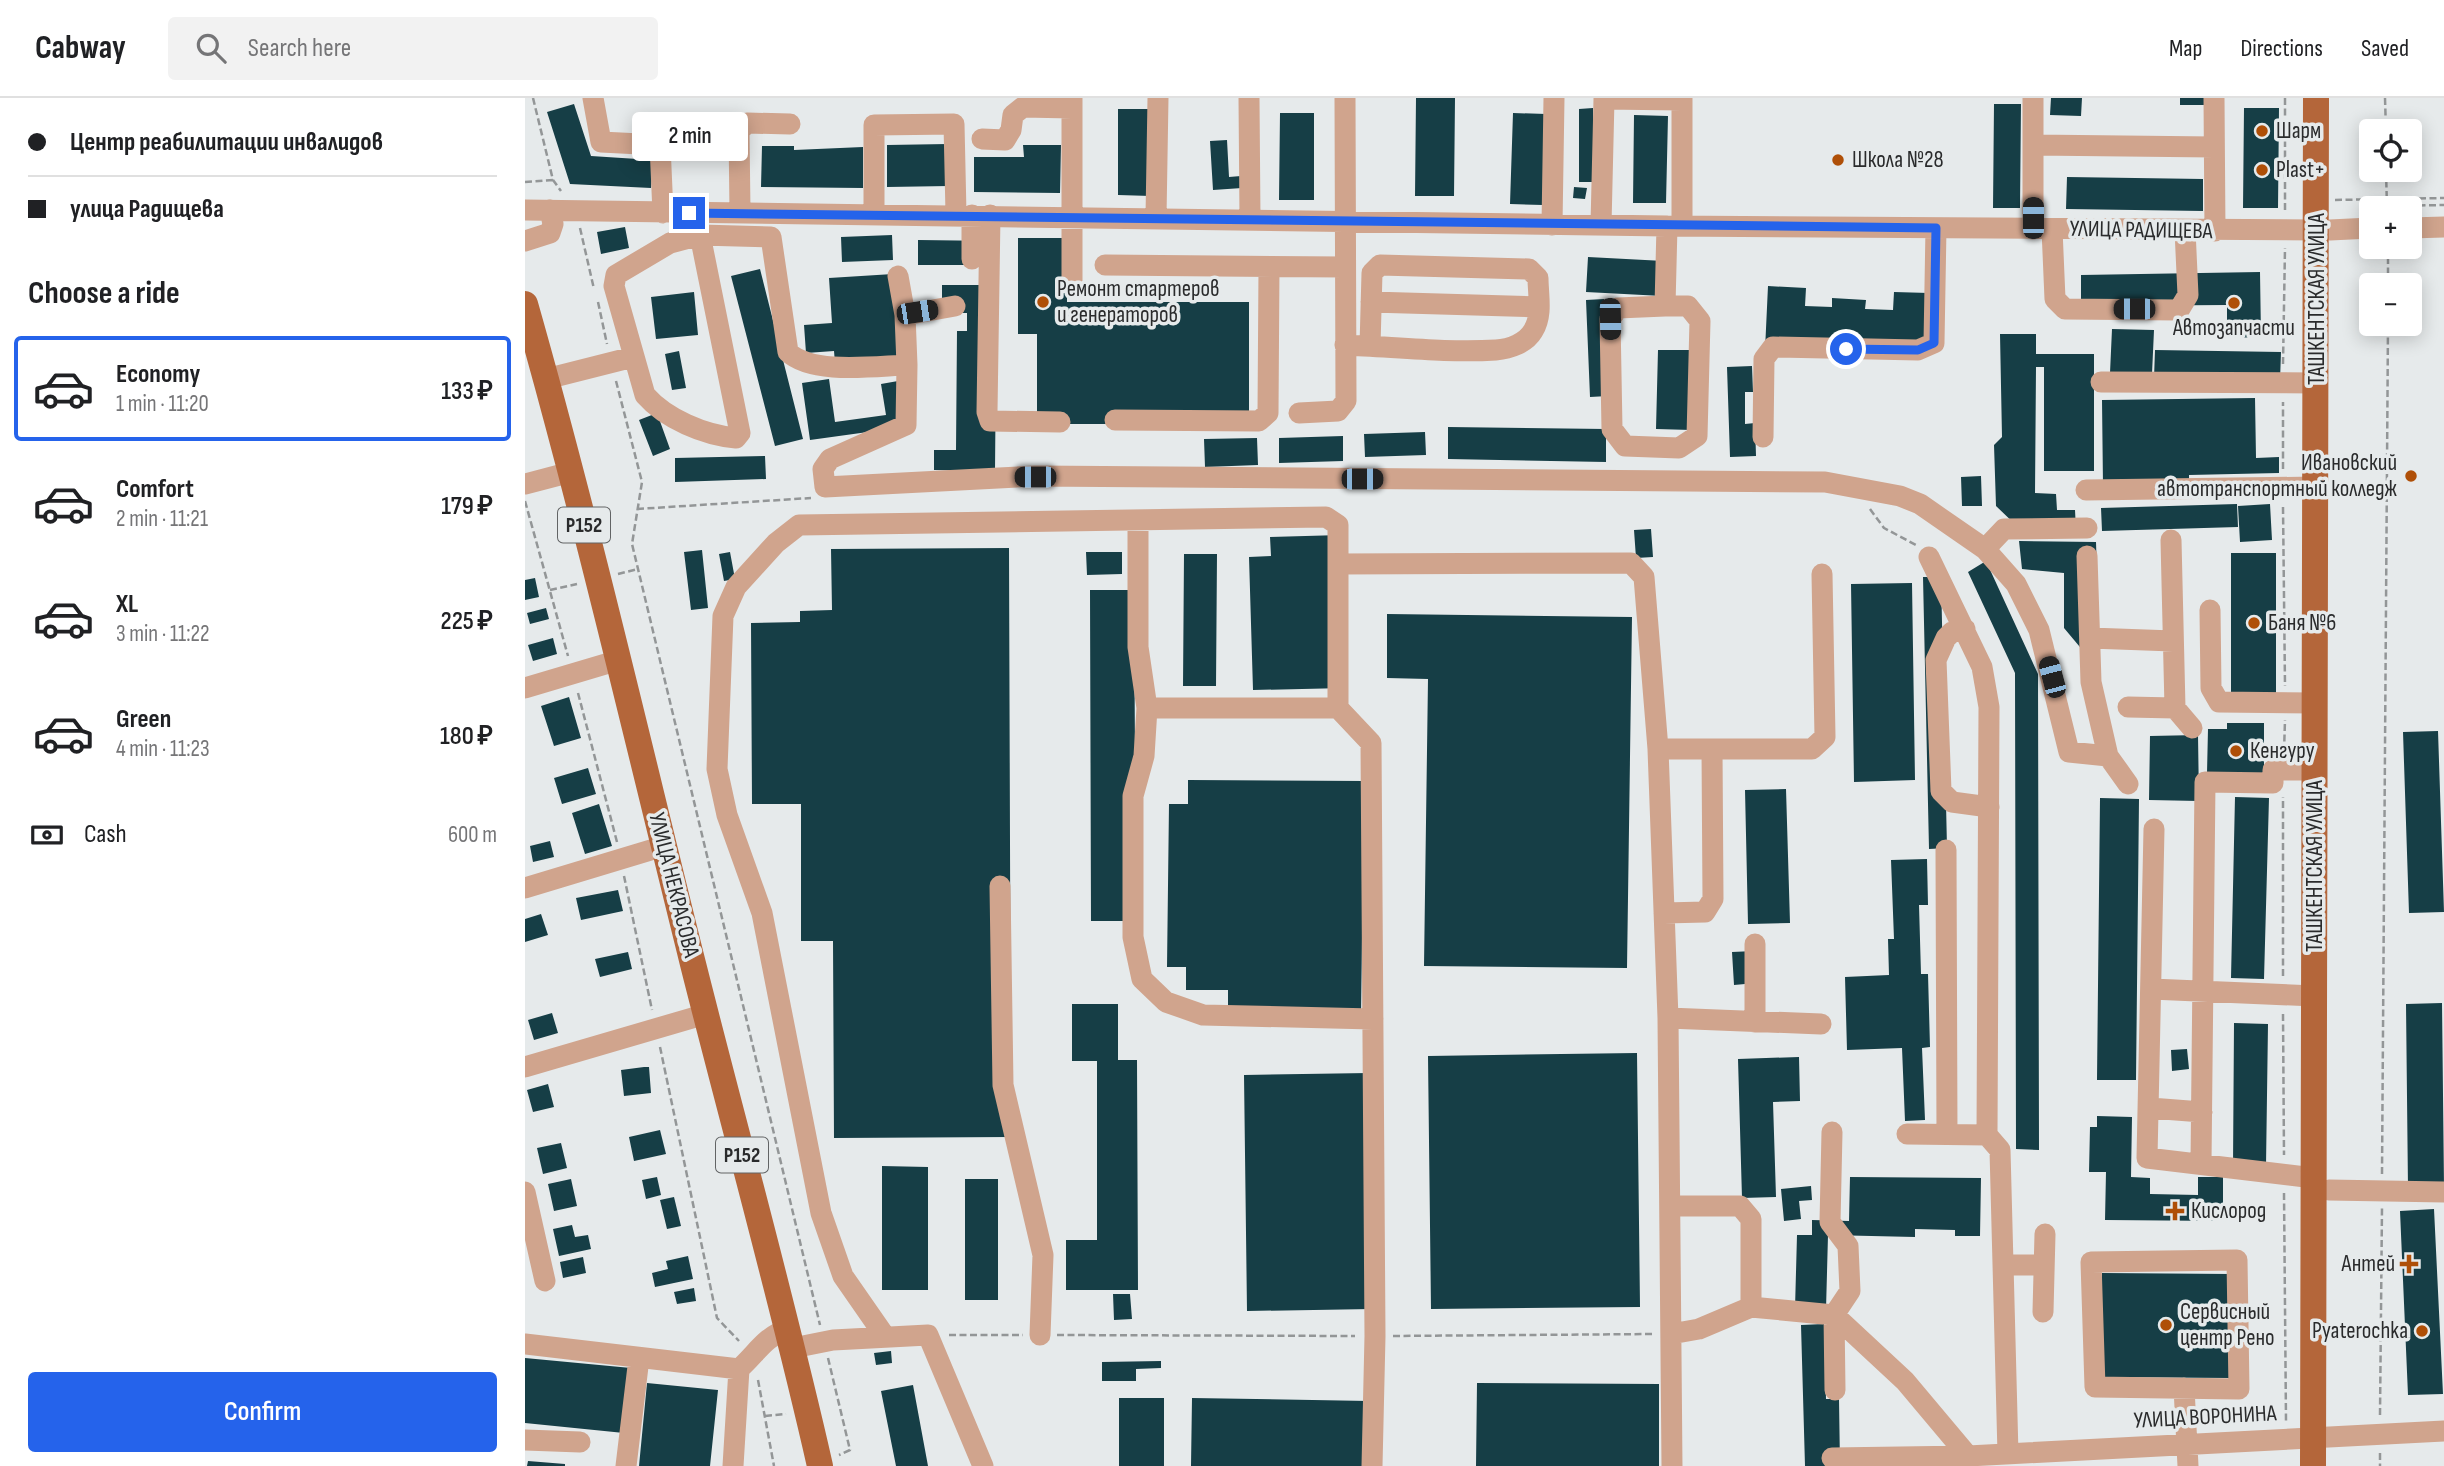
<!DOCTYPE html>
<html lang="en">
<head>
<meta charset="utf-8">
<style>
	body { margin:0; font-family:"Sofia Sans Condensed",sans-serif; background:#f2f2f2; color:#202124; height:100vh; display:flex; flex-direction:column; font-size:26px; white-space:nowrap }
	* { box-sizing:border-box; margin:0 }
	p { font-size:23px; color:#757577 }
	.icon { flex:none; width:38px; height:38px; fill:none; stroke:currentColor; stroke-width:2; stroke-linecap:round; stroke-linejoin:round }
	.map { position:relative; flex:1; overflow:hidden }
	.side { display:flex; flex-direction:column; background:#fff; width:525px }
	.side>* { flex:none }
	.hud { display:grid; align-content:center; height:154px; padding:0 28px; background:#fff }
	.fabs { position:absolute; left:1834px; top:21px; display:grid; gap:14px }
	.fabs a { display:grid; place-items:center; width:63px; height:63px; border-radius:7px; background:#fff; box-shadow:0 4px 18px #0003; font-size:35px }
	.end { position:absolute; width:32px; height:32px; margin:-16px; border:9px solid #2563eb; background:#fff; box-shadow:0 0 0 4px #fff }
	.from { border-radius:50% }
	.bubble { position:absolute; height:49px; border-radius:7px; background:#fff; box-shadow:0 4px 18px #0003; font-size:23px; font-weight:600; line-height:49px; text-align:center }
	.car { position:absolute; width:21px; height:42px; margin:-21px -10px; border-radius:9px; box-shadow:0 0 5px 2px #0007; background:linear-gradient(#222 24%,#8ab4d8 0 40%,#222 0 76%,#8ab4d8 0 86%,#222 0) }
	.hud b { display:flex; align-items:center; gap:24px; height:66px; font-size:26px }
	.hud b+b { border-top:2px solid #e0e0e0 }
	.hud i { width:18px; height:18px; background:#202124 }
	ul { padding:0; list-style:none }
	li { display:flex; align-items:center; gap:21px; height:105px; margin:0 14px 10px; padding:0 14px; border:4px solid transparent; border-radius:7px }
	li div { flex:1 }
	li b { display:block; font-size:26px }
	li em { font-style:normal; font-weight:600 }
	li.current { border-color:#2563eb }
	li>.icon { width:63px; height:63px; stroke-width:1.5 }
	h2 { padding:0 28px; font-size:32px; line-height:84px }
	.pay { display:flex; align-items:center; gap:18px; height:77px; padding:0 28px; font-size:26px }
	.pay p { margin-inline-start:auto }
	.action { display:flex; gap:14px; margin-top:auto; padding:14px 28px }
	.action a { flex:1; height:80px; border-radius:7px; background:#2563eb; color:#fff; font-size:28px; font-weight:600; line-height:80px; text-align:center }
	header { display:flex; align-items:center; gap:42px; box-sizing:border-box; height:98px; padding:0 35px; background:#fff; border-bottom:2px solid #e0e0e0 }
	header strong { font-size:33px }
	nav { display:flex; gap:38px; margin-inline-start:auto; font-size:24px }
	.search { width:490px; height:63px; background:#f2f2f2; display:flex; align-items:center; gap:18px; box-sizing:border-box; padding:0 24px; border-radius:7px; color:#757577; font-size:26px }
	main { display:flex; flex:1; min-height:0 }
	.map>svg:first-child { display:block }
	.building { fill:#163e46 }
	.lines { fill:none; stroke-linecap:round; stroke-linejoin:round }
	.path { stroke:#939697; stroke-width:2.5; stroke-dasharray:7 3.5; stroke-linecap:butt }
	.minor { stroke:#d0a48d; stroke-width:21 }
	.major { stroke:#b4663a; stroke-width:26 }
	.route { stroke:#2563eb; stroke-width:9 }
	.poi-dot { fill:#af4f07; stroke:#e6eaeb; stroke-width:2.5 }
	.labels { text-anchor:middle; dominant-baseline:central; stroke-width:7; stroke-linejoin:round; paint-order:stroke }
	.shield { fill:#e6eaeb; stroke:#626465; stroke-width:2 }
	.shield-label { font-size:21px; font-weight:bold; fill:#2a2b2c }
	.poi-label { font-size:23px; fill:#2a2b2c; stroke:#e6eaeb; text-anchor:start }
	.street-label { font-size:23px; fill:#2a2b2c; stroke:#e6eaeb }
</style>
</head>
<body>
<header>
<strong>Cabway</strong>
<div class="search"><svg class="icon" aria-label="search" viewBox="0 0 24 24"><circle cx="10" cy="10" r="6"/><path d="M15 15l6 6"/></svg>Search here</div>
<nav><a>Map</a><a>Directions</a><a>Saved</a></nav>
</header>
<main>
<section class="side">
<div class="hud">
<b><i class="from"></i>Центр реабилитации инвалидов</b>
<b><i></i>улица Радищева</b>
</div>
<h2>Choose a ride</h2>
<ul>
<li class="current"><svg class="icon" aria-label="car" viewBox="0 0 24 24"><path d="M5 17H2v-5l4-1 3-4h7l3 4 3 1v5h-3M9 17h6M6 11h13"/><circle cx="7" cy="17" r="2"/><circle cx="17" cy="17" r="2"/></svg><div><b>Economy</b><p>1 min · 11:20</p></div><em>133 ₽</em></li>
<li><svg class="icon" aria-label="car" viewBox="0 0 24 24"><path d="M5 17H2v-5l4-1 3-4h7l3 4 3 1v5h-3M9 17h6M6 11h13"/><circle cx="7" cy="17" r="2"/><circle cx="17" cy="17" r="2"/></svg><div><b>Comfort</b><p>2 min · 11:21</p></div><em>179 ₽</em></li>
<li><svg class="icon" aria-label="car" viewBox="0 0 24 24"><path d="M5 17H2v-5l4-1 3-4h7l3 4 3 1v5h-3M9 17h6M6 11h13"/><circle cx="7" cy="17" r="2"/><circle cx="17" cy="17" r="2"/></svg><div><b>XL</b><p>3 min · 11:22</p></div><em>225 ₽</em></li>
<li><svg class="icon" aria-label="car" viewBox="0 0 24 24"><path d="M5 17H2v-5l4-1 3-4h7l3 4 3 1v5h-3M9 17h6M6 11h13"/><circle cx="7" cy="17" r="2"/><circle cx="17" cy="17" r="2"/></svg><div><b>Green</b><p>4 min · 11:23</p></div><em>180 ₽</em></li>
</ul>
<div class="pay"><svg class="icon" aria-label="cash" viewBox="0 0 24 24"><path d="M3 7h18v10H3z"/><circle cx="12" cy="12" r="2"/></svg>Cash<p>600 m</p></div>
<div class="action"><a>Confirm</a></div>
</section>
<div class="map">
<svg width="1919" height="1368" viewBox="0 0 1919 1368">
	<rect width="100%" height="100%" fill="#e6eaeb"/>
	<path class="building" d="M891,0H930L929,98H890Z
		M1526,0H1557L1556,18L1525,17Z
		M1655,0H1684V7H1655Z
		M49,6L66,58L128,62L126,90L45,86L22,14Z
		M1469,6H1496L1495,110H1468Z
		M1068,10L1069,84H1054V11Z
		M1719,10H1754L1753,110H1718Z
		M593,11H626V98L593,97Z
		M755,15H789V102H754Z
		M988,15L1021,16L1018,107L985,106Z
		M1109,17L1143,18L1141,105H1108Z
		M702,42L704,79L716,78L717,90L688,92L685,43Z
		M423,46L424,88L362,89V47Z
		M498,47H536L535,95L449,94V59H499Z
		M237,48H269V52L338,49V90L236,89Z
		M1542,79L1678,81V113L1541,111Z
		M1049,89L1062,90L1060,101L1048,100Z
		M100,129L104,150L76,156L72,134Z
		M367,137L368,162L317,164L316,139Z
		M493,140H542V204H724V326H512V236H493Z
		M393,142L472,143L470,373L409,372V352H431L432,233H442V215H417V187H454L455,167H393Z
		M1063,159L1139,163L1137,198L1061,194Z
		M235,171L278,341L250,348L206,178Z
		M1735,174L1736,239L1702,240V207L1556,208V177Z
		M368,176L374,260L310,265L309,253L281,255L279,227L307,225L304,180Z
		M1243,188L1281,190L1280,208L1307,209V200L1341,202L1340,211L1368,212L1369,194L1404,195L1401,259L1240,252Z
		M169,194L173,237L131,241L126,199Z
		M1079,201L1083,298L1065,299L1061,202Z
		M1587,231L1629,232L1627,276L1585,275Z
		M1475,236H1511V256H1569V373H1519V269H1511L1510,395L1531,396L1532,412H1550L1551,432L1495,431L1471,408L1469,347L1477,339Z
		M1133,252H1167L1166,332L1131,331Z
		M1630,252L1756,254L1755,283L1629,280Z
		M154,253L161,290L147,292L140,256Z
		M1227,268L1228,294H1220V326L1230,325L1231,358L1205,359L1202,269Z
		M304,281L310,324L361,317L356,286L373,283L379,329L285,342L277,285Z
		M1730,300L1731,360L1754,359V375L1664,377V387L1578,388L1577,302Z
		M132,315L145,351L128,358L114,322Z
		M923,329L1081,331V364L923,361Z
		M900,334L901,357L840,359L839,336Z
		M818,338V363L754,365V340Z
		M732,340L733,367L680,369L679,341Z
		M240,358L241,381L150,384V360Z
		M1456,378L1457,408H1437L1436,379Z
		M1712,406L1713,429L1577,433L1576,410Z
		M1745,406L1747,442L1715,444L1713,408Z
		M1126,431L1128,459L1111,460L1109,432Z
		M816,437L820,590L728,592L724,459L746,458L745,439Z
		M1494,443L1571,444L1575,573L1539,530V475L1497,471Z
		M484,450L486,1039L309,1040L308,843H276V706H227L226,525L275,524V513L307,512L306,451Z
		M177,452L183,510L166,512L159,454Z
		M205,454L210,481L199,483L194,456Z
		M561,454H597V476L562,477Z
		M1706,455H1751V596H1706Z
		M659,456H692L691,588H658Z
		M1461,463L1513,576L1514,1052L1491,1051L1490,575L1443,474Z
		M1398,479H1416L1422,750L1404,751Z
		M10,480L14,499L0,502V482Z
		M1387,485L1390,682L1329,684L1326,486Z
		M565,492H609L611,823H566Z
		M21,510L24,521L5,526L2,515Z
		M862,516L1107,519L1102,870L899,868L903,581L862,580Z
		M28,540L32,556L8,563L3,547Z
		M44,599L56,640L29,648L16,608Z
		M1702,625H1739V680L1682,675L1683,631H1702Z
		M1913,633L1919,814L1884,815L1878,634Z
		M1673,637L1674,703L1624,702L1625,638Z
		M63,670L71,696L37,706L29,680Z
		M663,682L839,683L836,918L703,917V892H661V869H642L644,706H663Z
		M1261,691L1265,825L1223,826L1220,692Z
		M1710,699L1744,700L1739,881L1706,880Z
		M1575,700L1614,701L1611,982H1572Z
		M74,706L87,748L60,756L47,715Z
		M25,743L29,759L8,764L5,748Z
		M1402,761L1403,807H1394L1396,876H1403L1405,949L1397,950L1400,1022L1380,1023L1377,950L1322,952L1320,879L1364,877L1363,841H1369L1366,762Z
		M93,792L98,813L56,822L51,800Z
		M16,816L23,837L0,844V821Z
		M1229,853L1231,885L1209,887L1207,854Z
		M103,854L107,871L75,879L70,861Z
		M1917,905L1919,1089L1883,1090L1881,906Z
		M547,906H593V962H612L613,1192H541V1142H572V963H547Z
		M27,915L33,935L9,942L3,922Z
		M1709,925L1743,926L1741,1068H1708Z
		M1662,951L1664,971L1647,973L1646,952Z
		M1112,955L1115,1209L906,1211L903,958Z
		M1274,959L1275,1003L1248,1004L1251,1099L1217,1100L1213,961Z
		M119,969H124L126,995L99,998L96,972Z
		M844,975L847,1211L722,1213L719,977Z
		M23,986L29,1009L8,1014L2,992Z
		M1572,1018L1607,1019L1606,1079L1625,1080V1096L1673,1097V1079H1698V1123L1580,1122L1581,1074H1564L1565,1029H1572Z
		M135,1032L141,1056L109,1063L104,1039Z
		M36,1045L42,1070L18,1076L12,1050Z
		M357,1068L403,1069V1192H357Z
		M132,1079L136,1097L121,1101L117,1082Z
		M1325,1079L1456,1080L1455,1138H1430V1132L1390,1131V1139L1303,1137L1301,1212L1270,1211L1272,1137H1287V1122L1324,1123Z
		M46,1081L52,1108L29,1113L23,1086Z
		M440,1081H473V1202H440Z
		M1286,1088L1287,1102L1274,1103L1276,1121L1259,1123L1256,1091Z
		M149,1099L156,1128L142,1131L135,1102Z
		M1909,1111L1918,1296L1883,1297L1875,1113Z
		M47,1127L50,1139L63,1137L66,1151L34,1158L28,1131Z
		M163,1158L168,1181L130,1189L127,1175L143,1171L141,1163Z
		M58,1159L61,1175L38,1180L35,1164Z
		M1577,1175L1706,1176L1705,1280L1576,1279Z
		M169,1190L171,1203L152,1206L149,1194Z
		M588,1196H605L607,1221L589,1222Z
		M1299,1226L1301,1301H1314L1315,1368H1280L1276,1227Z
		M366,1253L367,1265L351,1267L349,1255Z
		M0,1260L106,1270L99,1335L0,1325Z
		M636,1263V1270L611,1271V1283H577V1264Z
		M122,1285L193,1292L185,1368H114Z
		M952,1285L1134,1286V1368H951Z
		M388,1287L403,1368H371L356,1293Z
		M594,1300H639V1368H594Z
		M667,1300L844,1303L843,1368H666Z
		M3,1363L40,1366V1368H2Z"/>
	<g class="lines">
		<path class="path" d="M8,0L28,82L36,93
			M1760,0V112
			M1860,0L1861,33
			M1861,72L1862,110
			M0,84L28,82
			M1810,102L1919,100
			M1862,108L1919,107
			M55,130L69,191
			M1863,187V149
			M73,204L82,246
			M1758,266L1760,150
			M91,283L117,384L107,446L295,1227
			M1758,371V304
			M0,403L43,558
			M1758,409L1760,588
			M112,411L286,400
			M1345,411L1359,430L1391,447
			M93,476L113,471
			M25,492L52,486
			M53,595L92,744
			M1759,654L1760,622
			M99,778L127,912
			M1758,878V699
			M1758,916L1759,1057
			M135,949L192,1220L214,1243
			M1857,1076L1863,226
			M1759,1095L1761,1323
			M424,1237H498
			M532,1237L830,1238
			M868,1238L1128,1236
			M303,1260L325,1352L314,1357
			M233,1282L249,1368
			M1855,1317L1857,1110
			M240,1318L261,1316
			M1855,1355V1368"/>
		<path class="minor" d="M68,0L76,44L135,47L138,115
			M724,0L725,121
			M1157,0V128
			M1689,0L1690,133
			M457,41L480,42L486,32L488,17L498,9L547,10
			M1509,47L1689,49
			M0,112L1142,128L1792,132
			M215,114L214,33L222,25L265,26
			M349,116V27L429,26L431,116
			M465,117L462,314L465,323L535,324
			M631,119L633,0
			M1027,127L1029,0
			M1076,127L1079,1L1157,2
			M1885,130L1919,129
			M1508,131V0
			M1527,131L1530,201L1540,211L1654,212L1663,197L1660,132
			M1805,132L1846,130
			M175,137L215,335L211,340C179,337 141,321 120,297L89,188L91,177L145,145Z
			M175,137L246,139L263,254C287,277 350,268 382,267L380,217L373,178
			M0,143L25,135L28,126L25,112
			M447,161V117
			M580,167L819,169
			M547,186V0
			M846,204L1014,209
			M1140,208H1163L1175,223L1172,338L1154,350L1100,348L1087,331L1085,221L1093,210L1140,208L1142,128
			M380,217L430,208
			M820,247C870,249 922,255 971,252C985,251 1001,245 1008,233C1018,217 1013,197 1013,180L1004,171L855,167L847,175L845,248
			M382,267L381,327L305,361L298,371L300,389L510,378L1300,384L1375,398L1395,406L1460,451L1491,486L1514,532L1544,654L1583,658L1603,686
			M21,281L108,259
			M1576,284L1791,285
			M774,315L813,313L821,303L820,0
			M590,322L734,323L743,315L744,169
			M1238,339L1239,261L1248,249L1393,252L1409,245L1411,130
			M0,386L46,374
			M1561,392L1791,389
			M613,424V549L622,610
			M1646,442L1650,610
			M1460,451L1479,431L1562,430
			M1562,458L1566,584L1583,658
			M1404,459L1457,569L1464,609L1462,1037L1475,1052L1483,1356
			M814,466L1106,465L1119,479L1133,651L1143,920L1147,1368
			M1685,512L1686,590L1694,604L1790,605
			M1440,531L1427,534L1421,540L1411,562L1416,693L1427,704L1464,709
			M1565,540L1648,543
			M0,590L94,562
			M1603,609L1650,610L1667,630
			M813,610H622L619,658L608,698V839L617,881L641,904L678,917L848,921
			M1133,651H1287L1300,639L1297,476
			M1629,731L1622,1060L1789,1080
			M1421,752L1422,1036
			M475,788L478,987L518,1157L515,1237
			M0,790L139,748
			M1139,815L1180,814L1188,801L1187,651
			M1230,846V924
			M1626,891L1789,898
			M1143,920L1296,926
			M0,969L181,916
			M1625,1010L1677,1014
			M1382,1036L1462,1037
			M1676,1065L1680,684L1748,685V672H1790
			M1804,1092L1919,1094
			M0,1094L20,1183
			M1145,1108H1215L1226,1121V1209
			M1712,1162L1714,1291L1570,1289L1566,1164Z
			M1478,1167H1519
			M1518,1214L1520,1136
			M1146,1236L1174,1231L1226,1209L1309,1217L1325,1193L1323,1148L1305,1124L1307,1034
			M359,1237L318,1178L296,1115L237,815L202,717L192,671L198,518L211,489L251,445L274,427L801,419L813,427V610L846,645L850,1238L847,1368
			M0,1246L214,1271
			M268,1250L308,1242L403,1237L458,1368
			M1659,1290L1663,1368
			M1310,1292L1309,1217L1380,1283L1443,1358
			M0,1342L55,1344
			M1307,1360L1443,1358L1919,1333
			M101,1368L114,1260
			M208,1368L214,1271C233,1254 239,1239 263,1231"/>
		<path class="major" d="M0,206C62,424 113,645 168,866C210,1033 257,1200 295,1368
			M1788,1368L1791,0"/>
	</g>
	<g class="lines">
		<path class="route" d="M164,115L1411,130L1409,245L1393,252L1321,251"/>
	</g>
	<g class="poi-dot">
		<circle cx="1737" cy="33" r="7"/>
		<circle cx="1313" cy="62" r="7"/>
		<circle cx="1737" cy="72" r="7"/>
		<circle cx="518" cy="204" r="7"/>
		<circle cx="1709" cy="205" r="7"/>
		<circle cx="1886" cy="378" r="7"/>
		<circle cx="1729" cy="525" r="7"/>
		<circle cx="1711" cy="653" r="7"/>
		<path d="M1646.5 1102.5h7v7h7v7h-7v7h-7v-7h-7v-7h7z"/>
		<path d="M1880.5 1155.5h7v7h7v7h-7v7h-7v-7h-7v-7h7z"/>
		<circle cx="1641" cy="1227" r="7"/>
		<circle cx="1897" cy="1233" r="7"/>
	</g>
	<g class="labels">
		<g class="shield">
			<rect x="33" y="409.5" width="52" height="35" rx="5"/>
			<rect x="191" y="1039.5" width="52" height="35" rx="5"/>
		</g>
		<g class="shield-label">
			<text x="59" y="427">Р152</text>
			<text x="217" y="1057">Р152</text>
		</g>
		<g class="poi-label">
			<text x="1751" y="33">Шарм</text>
			<text x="1327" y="62">Школа №28</text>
			<text x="1751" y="72">Plast+</text>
			<text x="532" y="191">Ремонт стартеров<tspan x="532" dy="26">и генераторов</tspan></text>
			<text x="1709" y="230" text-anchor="middle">Автозапчасти</text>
			<text x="1872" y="365" text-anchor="end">Ивановский<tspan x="1872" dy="26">автотранспортный колледж</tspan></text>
			<text x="1743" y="525">Баня №6</text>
			<text x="1725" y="653">Кенгуру</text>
			<text x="1666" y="1113">Кислород</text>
			<text x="1870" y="1166" text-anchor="end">Антей</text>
			<text x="1655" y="1214">Сервисный<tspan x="1655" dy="26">центр Рено</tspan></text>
			<text x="1883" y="1233" text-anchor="end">Pyaterochka</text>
		</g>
		<g class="street-label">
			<text transform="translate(1616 132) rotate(1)">УЛИЦА РАДИЩЕВА</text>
			<text transform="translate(1792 201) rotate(-90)">ТАШКЕНТСКАЯ УЛИЦА</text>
			<text transform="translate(1790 768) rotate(-90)">ТАШКЕНТСКАЯ УЛИЦА</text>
			<text transform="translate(149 787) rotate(76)">УЛИЦА НЕКРАСОВА</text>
			<text transform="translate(1680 1319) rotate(-3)">УЛИЦА ВОРОНИНА</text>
		</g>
	</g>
</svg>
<div class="fabs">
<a><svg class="icon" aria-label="locate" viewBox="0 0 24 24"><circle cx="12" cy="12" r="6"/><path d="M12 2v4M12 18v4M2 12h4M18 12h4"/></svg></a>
<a>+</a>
<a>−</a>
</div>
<i class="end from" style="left:1321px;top:251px"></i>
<i class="end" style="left:164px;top:115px"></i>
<div class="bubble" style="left:107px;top:14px;width:116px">2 min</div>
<i class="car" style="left:1508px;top:120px;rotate:0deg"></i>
<i class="car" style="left:1609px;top:211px;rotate:270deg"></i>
<i class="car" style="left:392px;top:214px;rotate:81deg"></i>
<i class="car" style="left:1085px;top:221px;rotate:179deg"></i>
<i class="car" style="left:510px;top:379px;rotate:270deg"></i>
<i class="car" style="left:837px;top:381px;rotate:90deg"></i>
<i class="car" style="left:1527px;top:579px;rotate:345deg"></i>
</div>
</main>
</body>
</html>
